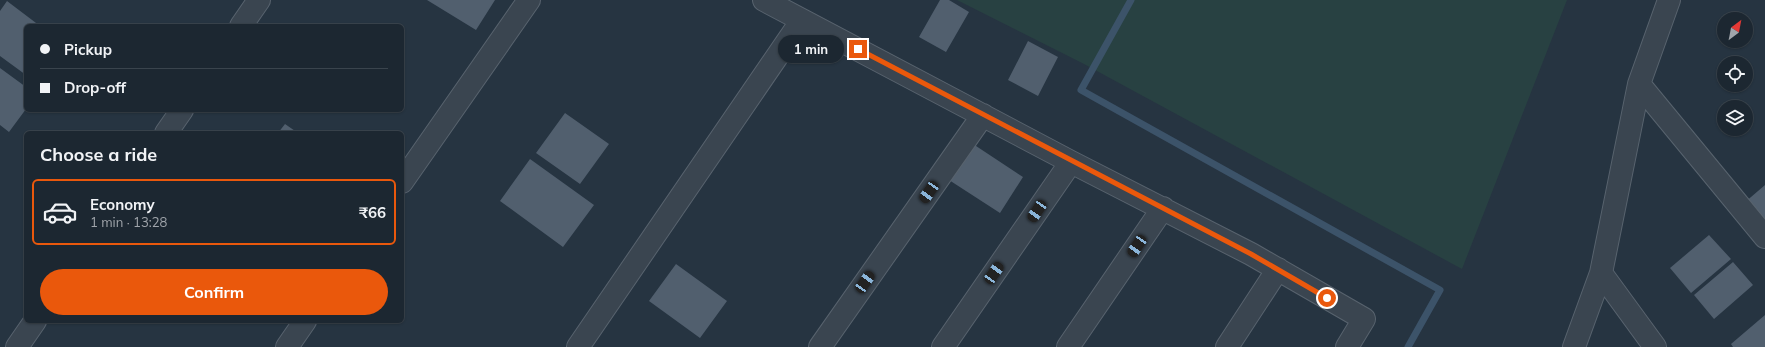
<!DOCTYPE html>
<html lang="en">
<head>
<meta charset="utf-8">
<style>
	body { margin:0; font-family:Mulish,sans-serif; background:#29333d; color:#f1f3f6; height:100vh; display:flex; flex-direction:column; font-size:15px; white-space:nowrap }
	* { box-sizing:border-box; margin:0 }
	p { font-size:13px; color:#a0a5ab }
	.icon { flex:none; width:22px; height:22px; fill:none; stroke:currentColor; stroke-width:2; stroke-linecap:round; stroke-linejoin:round }
	.map { position:relative; flex:1; overflow:hidden }
	.panel { position:absolute; left:24px; top:131px; width:380px; height:192px; display:flex; flex-direction:column; background:#1c2731; border-radius:6px; box-shadow:0 1px 3px #0004,0 0 0 1px #3a444d }
	.panel>* { flex:none }
	.guide { position:absolute; left:24px; top:24px; width:380px; height:88px; border-radius:6px; box-shadow:0 1px 3px #0004,0 0 0 1px #3a444d; display:grid; align-content:center; height:88px; padding:0 16px; background:#1c2731 }
	.needle { width:26px; rotate:32deg }
	.tools { position:absolute; left:1717px; top:12px; display:grid; gap:8px }
	.tools a { display:grid; place-items:center; width:36px; height:36px; border-radius:50%; background:#1c2731; box-shadow:0 1px 3px #0004,0 0 0 1px #3a444d; font-size:20px }
	.end { position:absolute; width:18px; height:18px; margin:-9px; border:5px solid #ea580c; background:#fff; box-shadow:0 0 0 2px #fff }
	.from { border-radius:50% }
	.bubble { position:absolute; height:28px; border-radius:14px; background:#1c2731; box-shadow:0 1px 3px #0004,0 0 0 1px #3a444d; font-size:13px; font-weight:700; line-height:28px; text-align:center }
	.car { position:absolute; width:12px; height:24px; margin:-12px -6px; border-radius:5px; box-shadow:0 0 3px 1px #0007; background:linear-gradient(#222 24%,#8ab4d8 0 40%,#222 0 76%,#8ab4d8 0 86%,#222 0) }
	.guide b { display:flex; align-items:center; gap:14px; height:38px; font-size:15px }
	.guide b+b { border-top:1px solid #3a444d }
	.guide i { width:10px; height:10px; background:#f1f3f6 }
	ul { padding:0; list-style:none }
	li { display:flex; align-items:center; gap:12px; height:66px; margin:0 8px 6px; padding:0 8px; border:2px solid transparent; border-radius:6px }
	li div { flex:1 }
	li b { display:block; font-size:15px }
	li em { font-style:normal; font-weight:700 }
	li.on { border-color:#ea580c }
	li>.icon { width:36px; height:36px; stroke-width:1.5 }
	h2 { padding:0 16px; font-size:18px; line-height:48px }
	.cta { display:flex; gap:8px; margin-top:auto; padding:8px 16px }
	.cta a { flex:1; height:46px; border-radius:24px; background:#ea580c; color:#fff; font-size:16px; font-weight:700; line-height:46px; text-align:center }
	.map>svg:first-child { display:block }
	.green { fill:#284142 }
	.lines { fill:none; stroke-linecap:round; stroke-linejoin:round }
	.stream { stroke:#3c5369; stroke-width:7 }
	.building { fill:#515f6e }
	.minor-casing { stroke:#58636e; stroke-width:24 }
	.minor { stroke:#3a4550; stroke-width:22 }
	.route { stroke:#ea580c; stroke-width:5 }
</style>
</head>
<body>
<div class="map">
<svg width="1765" height="347" viewBox="0 0 1765 347">
	<rect width="100%" height="100%" fill="#263441"/>
	<path class="green" d="M957,0H1567L1462,269L1084,64Z"/>
	<g class="lines">
		<path class="stream" d="M1131,0L1081,90L1440,290L1408,347"/>
	</g>
	<path class="building" d="M427,0H495L476,30Z
		M940,0H949L969,12L946,52L919,37Z
		M7,1L40,26H26V75L0,56V11Z
		M1028,41L1058,57L1038,96L1008,80Z
		M0,68L26,87V109L9,132L0,125Z
		M565,113L609,144L580,184L536,153Z
		M285,124L298,133H278Z
		M973,144L1023,177L1000,213L949,180Z
		M530,159L594,205L563,247L500,201Z
		M1765,185V226L1744,203Z
		M1709,235L1731,259L1691,293L1670,268Z
		M1733,262L1753,285L1714,319L1694,295Z
		M676,264L727,301L700,338L649,301Z
		M1765,315V347H1733L1731,344Z"/>
	<g class="lines">
		<defs>
			<path id="minor" d="M764,0L1071,162L1251,254L1364,319L1347,347
				M241,26L259,0
				M1639,84L1765,237
				M166,133L182,110
				M402,182L529,0
				M1601,273L1655,347
				M17,347L35,321
				M287,347L305,321
				M578,347L802,20
				M820,347L983,115
				M943,347L1071,162
				M1068,347L1163,208
				M1227,347L1278,269
				M1574,347L1601,273L1639,84L1669,0"/>
		</defs>
		<use href="#minor" class="minor-casing"/>
		<use href="#minor" class="minor"/>
	</g>
	<g class="lines">
		<path class="route" d="M858,49L1251,254L1327,298"/>
	</g>
</svg>
<div class="tools">
<a><svg class="needle" viewBox="-14 -14 28 28"><path d="M0-13l5 13h-10z" fill="#e53935"/><path d="M0 13l5-13h-10z" fill="#a0a5ab"/></svg></a>
<a><svg class="icon" aria-label="locate" viewBox="0 0 24 24"><circle cx="12" cy="12" r="6"/><path d="M12 2v4M12 18v4M2 12h4M18 12h4"/></svg></a>
<a><svg class="icon" aria-label="layers" viewBox="0 0 24 24"><path d="M12 4l9 5-9 5-9-5zM3 14l9 5 9-5"/></svg></a>
</div>
<i class="end from" style="left:1327px;top:298px"></i>
<i class="end" style="left:858px;top:49px"></i>
<div class="bubble" style="left:778px;top:35px;width:66px">1 min</div>
<i class="car" style="left:929px;top:192px;rotate:215deg"></i>
<i class="car" style="left:1037px;top:211px;rotate:214deg"></i>
<i class="car" style="left:1137px;top:246px;rotate:214deg"></i>
<i class="car" style="left:994px;top:273px;rotate:35deg"></i>
<i class="car" style="left:865px;top:282px;rotate:35deg"></i>
<div class="guide">
<b><i class="from"></i>Pickup</b>
<b><i></i>Drop-off</b>
</div>
<section class="panel">
<h2>Choose a ride</h2>
<ul>
<li class="on"><svg class="icon" aria-label="car" viewBox="0 0 24 24"><path d="M5 17H2v-5l4-1 3-4h7l3 4 3 1v5h-3M9 17h6M6 11h13"/><circle cx="7" cy="17" r="2"/><circle cx="17" cy="17" r="2"/></svg><div><b>Economy</b><p>1 min · 13:28</p></div><em>₹66</em></li>
</ul>
<div class="cta"><a>Confirm</a></div>
</section>
</div>
</body>
</html>
